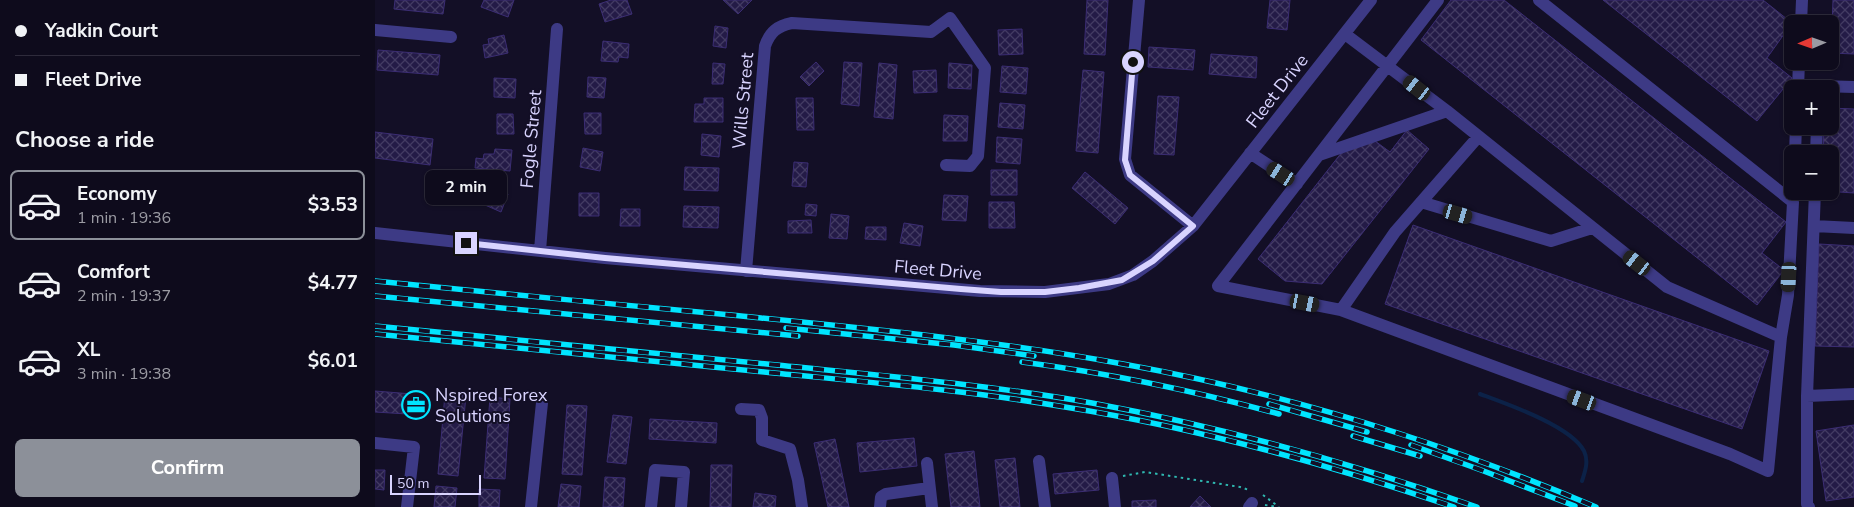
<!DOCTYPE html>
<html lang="en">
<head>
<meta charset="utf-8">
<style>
	body { margin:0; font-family:"Nunito Sans",sans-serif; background:#1c1929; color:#f1f3f6; height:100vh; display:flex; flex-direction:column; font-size:19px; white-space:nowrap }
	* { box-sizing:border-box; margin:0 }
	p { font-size:16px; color:#9b9ba3 }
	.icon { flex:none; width:28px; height:28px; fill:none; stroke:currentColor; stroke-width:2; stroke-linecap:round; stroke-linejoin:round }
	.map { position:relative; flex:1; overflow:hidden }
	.drawer { display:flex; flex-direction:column; background:#0e0b1c; width:375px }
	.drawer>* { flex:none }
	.hud { display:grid; align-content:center; height:110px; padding:0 15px; background:#0e0b1c }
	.needle { width:32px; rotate:268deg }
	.buttons { position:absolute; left:1409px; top:15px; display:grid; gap:10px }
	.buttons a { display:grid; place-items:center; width:55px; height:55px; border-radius:8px; background:#0e0b1c; box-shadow:0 1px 4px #0004,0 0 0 1px #2e2b3b; font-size:25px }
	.scale { position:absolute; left:15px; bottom:12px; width:91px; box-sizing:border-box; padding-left:5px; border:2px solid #d9d4ff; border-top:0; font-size:14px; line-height:18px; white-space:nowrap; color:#d9d4ff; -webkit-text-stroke:4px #130f26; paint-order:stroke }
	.end { position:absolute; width:22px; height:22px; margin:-11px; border:6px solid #d9d4ff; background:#111; box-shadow:0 0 0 2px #111 }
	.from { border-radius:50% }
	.bubble { position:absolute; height:35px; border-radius:8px; background:#0e0b1c; box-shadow:0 1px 4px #0004,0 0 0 1px #2e2b3b; font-size:16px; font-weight:700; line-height:35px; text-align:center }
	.car { position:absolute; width:15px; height:30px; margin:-15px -8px; border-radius:6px; box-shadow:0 0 4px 1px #0007; background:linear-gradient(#222 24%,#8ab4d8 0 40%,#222 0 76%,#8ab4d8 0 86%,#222 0) }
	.hud b { display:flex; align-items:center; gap:18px; height:48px; font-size:19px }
	.hud b+b { border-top:1px solid #2e2b3b }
	.hud i { width:12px; height:12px; background:#f1f3f6 }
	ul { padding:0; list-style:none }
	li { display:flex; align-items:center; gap:15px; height:70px; margin:0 10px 8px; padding:0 5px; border:2px solid transparent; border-radius:8px }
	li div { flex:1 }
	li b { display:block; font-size:19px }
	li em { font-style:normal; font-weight:700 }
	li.current { border-color:#8c9099 }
	li>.icon { width:45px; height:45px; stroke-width:1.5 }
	h2 { padding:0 15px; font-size:22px; line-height:60px }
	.button { display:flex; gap:10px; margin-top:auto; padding:10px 15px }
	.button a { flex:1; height:58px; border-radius:8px; background:#8c9099; color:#fff; font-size:20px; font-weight:700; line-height:58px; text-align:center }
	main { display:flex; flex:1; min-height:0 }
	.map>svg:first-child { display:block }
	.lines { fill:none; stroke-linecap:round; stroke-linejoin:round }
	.stream { stroke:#0c2248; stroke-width:4 }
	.building { fill:url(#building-cross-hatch); stroke:#3b2d73 }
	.path { stroke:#2fb8b0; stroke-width:2; stroke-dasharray:2.5 4; stroke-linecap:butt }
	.minor { stroke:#3d3a85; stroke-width:12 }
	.rail-casing { stroke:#00e5ff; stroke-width:5.5 }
	.rail { stroke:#130f26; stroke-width:4; stroke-dasharray:11; stroke-linecap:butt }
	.route { stroke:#d9d4ff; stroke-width:6 }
	.labels { text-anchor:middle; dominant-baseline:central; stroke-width:4; stroke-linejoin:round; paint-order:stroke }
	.street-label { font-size:18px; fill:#d9d4ff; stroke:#130f26 }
	.poi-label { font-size:18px; fill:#d9d4ff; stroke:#130f26; text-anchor:start }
</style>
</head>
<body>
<main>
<section class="drawer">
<div class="hud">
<b><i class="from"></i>Yadkin Court</b>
<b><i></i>Fleet Drive</b>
</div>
<h2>Choose a ride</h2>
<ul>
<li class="current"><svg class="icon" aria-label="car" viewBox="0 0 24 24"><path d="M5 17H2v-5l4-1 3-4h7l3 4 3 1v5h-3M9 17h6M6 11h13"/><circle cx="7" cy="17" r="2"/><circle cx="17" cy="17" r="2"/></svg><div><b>Economy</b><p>1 min · 19:36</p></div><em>$3.53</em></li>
<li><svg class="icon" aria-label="car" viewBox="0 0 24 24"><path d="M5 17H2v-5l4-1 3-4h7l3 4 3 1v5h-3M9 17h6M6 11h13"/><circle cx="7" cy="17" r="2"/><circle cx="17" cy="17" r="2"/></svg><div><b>Comfort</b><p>2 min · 19:37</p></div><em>$4.77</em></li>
<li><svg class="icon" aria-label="car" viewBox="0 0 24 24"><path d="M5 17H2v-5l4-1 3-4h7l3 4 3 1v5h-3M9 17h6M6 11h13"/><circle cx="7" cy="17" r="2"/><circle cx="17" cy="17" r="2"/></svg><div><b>XL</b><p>3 min · 19:38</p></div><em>$6.01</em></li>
</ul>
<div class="button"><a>Confirm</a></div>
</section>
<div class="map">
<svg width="1479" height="507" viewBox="0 0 1479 507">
	<defs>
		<pattern id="building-cross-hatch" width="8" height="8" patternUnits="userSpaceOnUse" patternTransform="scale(1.25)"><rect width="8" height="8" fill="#241b47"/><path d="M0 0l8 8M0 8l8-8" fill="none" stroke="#433b63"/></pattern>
	</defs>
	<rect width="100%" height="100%" fill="#130f26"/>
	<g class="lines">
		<path class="stream" d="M1105,394C1132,404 1196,426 1209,451C1214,461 1210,472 1207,481"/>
	</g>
	<path class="building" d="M20,0H70L68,14L19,9Z
		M109,0H139L133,17L106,7Z
		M236,0H252L257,14L230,22L224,4Z
		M348,0H377L363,14Z
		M712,0H733L730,55L709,54Z
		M895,0H915L912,30L892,28Z
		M1076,0H1129L1411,222L1387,253L1409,270L1382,305L1046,40Z
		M1228,0H1388L1417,23L1392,58L1417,78L1382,121Z
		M1458,0H1479V54L1456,53Z
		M340,26L353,28L351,48L338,46Z
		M647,29L648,54L624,55L623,30Z
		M129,35L133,53L110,58L108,45L114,44L113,39Z
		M228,41L254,44L253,58L244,57L243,62L226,61Z
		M774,47L820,50L818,70L773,67Z
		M3,50L65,55L63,75L2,70Z
		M836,54L882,57L881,78L834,74Z
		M441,62L449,71L434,86L425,77Z
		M469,62L487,63L484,106L466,104Z
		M338,63L350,64L348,84H337Z
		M504,63L522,65L518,119L499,117Z
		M574,63L597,65L596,89L573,88Z
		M627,66L653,68L651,94L625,92Z
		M561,70L562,92L539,93L538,71Z
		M708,70L729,72L723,153L701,151Z
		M213,77L231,78L229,98L212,97Z
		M119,78L141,79L140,98L119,97Z
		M783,96L804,97L799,155L779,154Z
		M329,98H348V122H319L320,104H329Z
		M421,98H438L439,130H422Z
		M625,103L650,105L648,129L623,127Z
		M1455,108L1479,109V193L1450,191H1455V154H1448L1449,126H1455Z
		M209,113H226V134H210Z
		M122,114H138L139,134H122Z
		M569,115L593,116L592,141H568Z
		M1032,130L1054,149L947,284L910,281L883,259L967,152L996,138L1015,152Z
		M0,132L58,139L55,165L0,158Z
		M327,134L346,136L344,157L326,155Z
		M622,137L647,139L645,164L621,162Z
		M208,148L228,152L225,171L205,167Z
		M120,149L137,150L135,171L100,168L101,158L108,159L109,154H119Z
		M419,162L433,163L431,187L417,186Z
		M310,167L344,168L343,191L309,190Z
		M616,170H642V195H616Z
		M710,172L753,208L740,224L697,188Z
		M118,187L133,194L126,212L110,205Z
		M204,193H224V216H204Z
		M569,195L593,196L591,221L567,220Z
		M614,202H639L640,228H614Z
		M431,204L442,205L441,216L430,215Z
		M309,206L344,207L343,228L308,227Z
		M246,209H265V226H245Z
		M456,214L474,216L472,239L454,238Z
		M436,220L437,233H413V221Z
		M529,223L548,226L545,246L525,243Z
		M1038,225L1394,351L1367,429L1010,304Z
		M491,227H511V240L490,239Z
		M1444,244L1479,246V347L1440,346Z
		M0,391L50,395L48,415L0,412Z
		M70,394L91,396L83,476L63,474Z
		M115,397L135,399L130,479L109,478Z
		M192,405L212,406L207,475L187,474Z
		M238,415L257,417L251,464L232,462Z
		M275,419L342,423L341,443L274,439Z
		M1479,425V497L1451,501L1441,431Z
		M539,438L542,466L485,472L482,443Z
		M460,439L474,507H453L439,443Z
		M599,451L605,507H576L570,454Z
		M640,458L645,507H625L620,460Z
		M336,465H357L356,507H335Z
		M0,470H10L9,490L0,489Z
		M722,470L724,490L680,494L678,474Z
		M230,477L250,478L248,507H228Z
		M186,484L206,486L204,507H183Z
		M61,486L82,488L80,507H59Z
		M104,489L125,490L124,507H104Z
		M380,493L401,496L400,507H378Z
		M825,496L836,507H815Z
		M781,500V507H757V501Z"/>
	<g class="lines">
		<path class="path" d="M748,476L770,472L865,487L874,490
			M888,495L904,507
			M890,505L903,507"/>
		<path class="minor" d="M764,0L750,159L755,175L818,226
			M1164,0L1418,202L1413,295L1406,337
			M1426,24L1427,0
			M0,30L76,37
			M970,34L1072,111L1292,287L1406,337L1393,471L1355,454L966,310L843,286L1063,0
			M1423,89L1424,61
			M1444,89V86L1479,87
			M875,153L922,184
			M1420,154L1421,126
			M1441,154L1442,126
			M944,155L1072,111
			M1046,202L1176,241L1217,228
			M1439,226L1479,228
			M0,233L230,258L605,291L670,292L734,284L758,275L778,261L818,226L996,0
			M165,251L182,29
			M371,271L390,46C395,32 402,26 417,23L556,32L575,18L610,68L603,156L595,166L571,165
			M966,310L1020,232L1103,137
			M1432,396L1479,394
			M366,409L384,410L387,418V440L415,449L423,480L427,507
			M0,443L39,447L32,507
			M664,461L670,507
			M552,463L557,507
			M737,478L740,507
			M156,507L167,403
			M276,507L280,470L309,472L306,507
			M505,507L506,497L511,494L554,488
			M874,507L877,503
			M1434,507L1432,504V396L1440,191"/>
		<defs>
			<path id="rail" d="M0,281C119,293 237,304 356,315C487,328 618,340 748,364C910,393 1070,443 1221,507
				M0,296L423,336
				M0,326C131,339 262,352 392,364C501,375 609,384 717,403C848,427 976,463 1102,507
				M411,328L579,345L659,356
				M0,334C130,347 259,359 389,372C490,382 590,390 690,407C823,428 952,464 1079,507
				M647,362C733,373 820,391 904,414
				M894,404L992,432
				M978,436L1045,456
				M1036,445L1106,470L1200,506"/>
		</defs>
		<use href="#rail" class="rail-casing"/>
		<use href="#rail" class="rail"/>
	</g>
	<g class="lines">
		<path class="route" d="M91,243L230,258L586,289L626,292H670L704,288L747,280L778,261L818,226L755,175L750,160L758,62"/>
	</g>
	<defs>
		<symbol id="office-ring" viewBox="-11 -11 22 22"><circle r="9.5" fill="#130f26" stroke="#00e5ff" stroke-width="1.5"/><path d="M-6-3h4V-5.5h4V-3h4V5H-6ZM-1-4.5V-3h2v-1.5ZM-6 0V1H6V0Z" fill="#00e5ff"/></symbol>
	</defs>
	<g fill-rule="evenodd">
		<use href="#office-ring" x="25" y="389" width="32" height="32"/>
	</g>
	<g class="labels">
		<g class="street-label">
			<text transform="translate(902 91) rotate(-52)">Fleet Drive</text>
			<text transform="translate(368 101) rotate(-85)">Wills Street</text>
			<text transform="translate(156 139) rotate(-85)">Fogle Street</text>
			<text transform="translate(563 270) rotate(5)">Fleet Drive</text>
		</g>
		<g class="poi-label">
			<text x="60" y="395">Nspired Forex<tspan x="60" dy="21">Solutions</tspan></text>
		</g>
	</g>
</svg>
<div class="buttons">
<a><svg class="needle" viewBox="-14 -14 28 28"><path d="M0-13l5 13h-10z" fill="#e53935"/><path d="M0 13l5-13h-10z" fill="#9b9ba3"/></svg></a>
<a>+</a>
<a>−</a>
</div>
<div class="scale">50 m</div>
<i class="end from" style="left:758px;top:62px"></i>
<i class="end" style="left:91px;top:243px"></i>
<div class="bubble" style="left:50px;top:170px;width:82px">2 min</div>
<i class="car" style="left:1042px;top:88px;rotate:308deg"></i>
<i class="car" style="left:906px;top:174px;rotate:303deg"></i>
<i class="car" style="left:1083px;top:214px;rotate:106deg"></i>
<i class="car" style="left:1262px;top:263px;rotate:308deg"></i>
<i class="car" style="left:1414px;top:277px;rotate:183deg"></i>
<i class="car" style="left:930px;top:303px;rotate:101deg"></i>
<i class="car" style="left:1207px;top:400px;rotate:290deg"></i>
</div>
</main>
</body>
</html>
